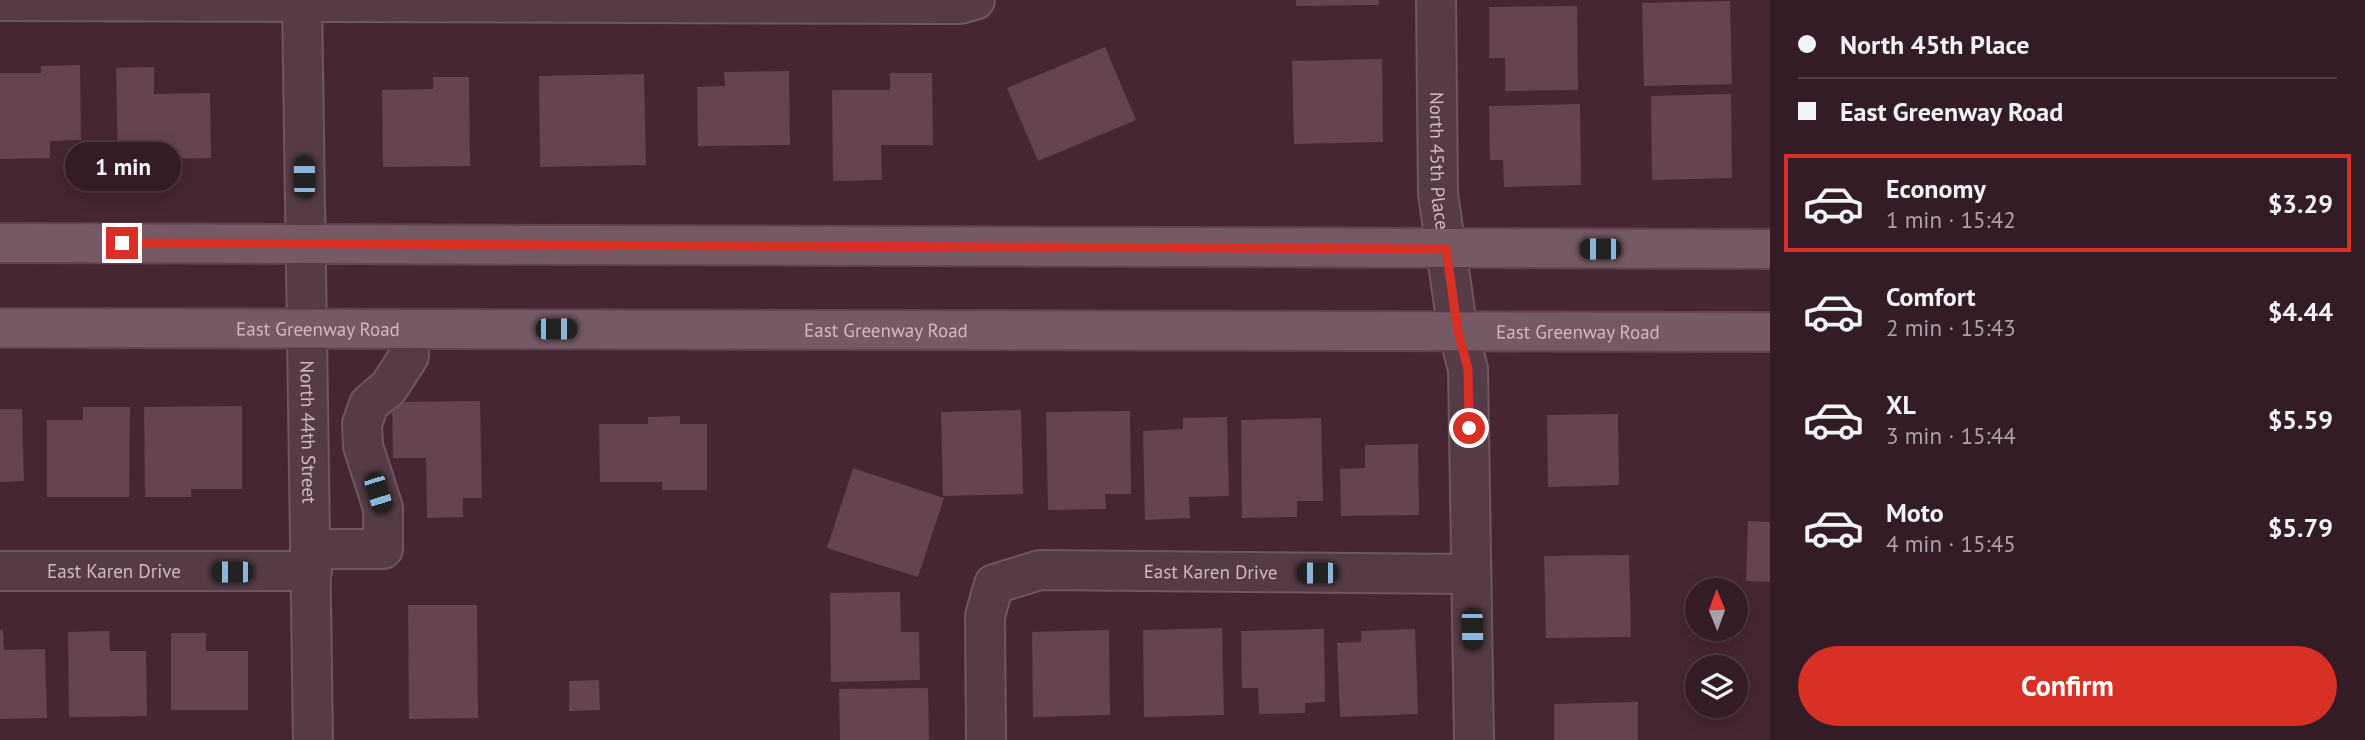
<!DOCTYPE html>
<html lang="en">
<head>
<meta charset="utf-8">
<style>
	body { margin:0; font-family:"PT Sans",sans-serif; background:#3f2932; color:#f1f3f6; height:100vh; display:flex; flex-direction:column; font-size:26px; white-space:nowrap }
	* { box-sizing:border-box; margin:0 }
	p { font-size:23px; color:#a9a1a7 }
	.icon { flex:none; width:38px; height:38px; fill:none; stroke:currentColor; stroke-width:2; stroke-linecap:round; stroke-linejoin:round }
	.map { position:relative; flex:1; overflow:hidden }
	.panel { display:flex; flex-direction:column; background:#341c26; width:595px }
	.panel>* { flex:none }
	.top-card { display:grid; align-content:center; height:154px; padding:0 28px; background:#341c26 }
	.needle { width:46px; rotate:359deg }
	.tools { position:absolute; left:1685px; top:578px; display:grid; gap:14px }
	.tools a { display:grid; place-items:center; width:63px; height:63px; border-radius:50%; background:#341c26; box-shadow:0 4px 18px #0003,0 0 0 2px #4e3a43; font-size:35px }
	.end { position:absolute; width:32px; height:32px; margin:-16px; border:9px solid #d93025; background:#fff; box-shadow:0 0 0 4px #fff }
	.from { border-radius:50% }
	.bubble { position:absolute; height:49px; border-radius:24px; background:#341c26; box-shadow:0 4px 18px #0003,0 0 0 2px #4e3a43; font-size:23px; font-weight:600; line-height:49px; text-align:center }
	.car { position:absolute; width:21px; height:42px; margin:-21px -10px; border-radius:9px; box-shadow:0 0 5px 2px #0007; background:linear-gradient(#222 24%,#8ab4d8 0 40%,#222 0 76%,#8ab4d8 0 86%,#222 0) }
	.top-card b { display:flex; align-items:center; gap:24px; height:66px; font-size:26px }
	.top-card b+b { border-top:2px solid #4e3a43 }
	.top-card i { width:18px; height:18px; background:#f1f3f6 }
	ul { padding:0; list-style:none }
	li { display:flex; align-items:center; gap:21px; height:98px; margin:0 14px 10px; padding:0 14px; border:4px solid transparent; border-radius:0px }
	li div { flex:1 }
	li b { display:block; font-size:26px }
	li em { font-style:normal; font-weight:600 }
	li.active { border-color:#d93025 }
	li>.icon { width:63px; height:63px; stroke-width:1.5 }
	.cta { display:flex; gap:14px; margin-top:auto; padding:14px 28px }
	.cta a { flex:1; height:80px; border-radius:42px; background:#d93025; color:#fff; font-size:28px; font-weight:600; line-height:80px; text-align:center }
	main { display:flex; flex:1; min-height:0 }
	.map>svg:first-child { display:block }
	.building { fill:#664350 }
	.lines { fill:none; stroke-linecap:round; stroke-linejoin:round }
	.minor-casing { stroke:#705660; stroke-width:42 }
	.major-casing { stroke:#5e444e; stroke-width:42 }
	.minor { stroke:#553b45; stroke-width:38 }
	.major { stroke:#755964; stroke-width:38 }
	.route { stroke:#d93025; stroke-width:9 }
	.labels { text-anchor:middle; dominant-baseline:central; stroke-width:5; stroke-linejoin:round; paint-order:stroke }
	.street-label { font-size:19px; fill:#ceb9c0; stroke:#3b1f2a }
</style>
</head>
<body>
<main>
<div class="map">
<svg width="1770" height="740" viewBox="0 0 1770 740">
	<rect width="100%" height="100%" fill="#462633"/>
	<path class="building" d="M1296,0H1379V5L1296,6Z
		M1730,1L1732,84L1644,86L1642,3Z
		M1577,6L1578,90L1505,91V58H1489V7Z
		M1105,47L1136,120L1038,161L1007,88Z
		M1382,59L1383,142L1294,144L1292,61Z
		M80,65L81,140L50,141V158L0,159V73H41V66Z
		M154,67V94L210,93L211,158L118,160L116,68Z
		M789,71L790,145L698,146L697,87L725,86L724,72Z
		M890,73H932L933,145H881L882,180L833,181L832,90H890Z
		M644,74L646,165L540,167L539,76Z
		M433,77H469L470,166L383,167L382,90L433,89Z
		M1731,94L1732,178L1652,180L1651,96Z
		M1580,104L1581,185L1504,187L1503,160H1490L1489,106Z
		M480,401L482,498H463V517L427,518L426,458H393L392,402Z
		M242,406V489H191V497H145L144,407Z
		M83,407H130L129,497H47V420H83Z
		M0,409H22L24,481L0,482Z
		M1021,410L1023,494L943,496L941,412Z
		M1130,411L1131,494H1105L1106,509L1048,510L1046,412Z
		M1618,414L1619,485L1548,487L1547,415Z
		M680,416V424H707V490H662V482H600L599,424H648V417Z
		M1227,417L1229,496L1189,497L1190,518L1145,520L1143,431L1183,429V418Z
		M1321,418L1323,501H1297V517L1242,518L1241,420Z
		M1418,444L1419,515L1341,516L1340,469L1365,468V445Z
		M853,468L944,498L918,577L827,548Z
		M1748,521L1770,522V582L1746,581Z
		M1629,555L1631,637L1546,638L1544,556Z
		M900,592L901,632H919L920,680L831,682L830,593Z
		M408,605H477L478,718L409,719Z
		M1222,628L1224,715L1144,717L1143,630Z
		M1324,629L1325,702L1305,703V713L1259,714L1258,688H1242L1241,631Z
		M1415,629L1418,714L1340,717L1337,643L1361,642V631Z
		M0,630H3L4,650L45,649L47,718L0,719Z
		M1109,630L1110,715L1033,717L1032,632Z
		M109,631L110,651H146L147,716L69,717L68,632Z
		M171,633H206V651H248V710H171Z
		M599,680L600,710L569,711V681Z
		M928,688L929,740H840L839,689Z
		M1638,702V740H1554V704Z"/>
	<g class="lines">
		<defs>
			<g id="minor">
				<path id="s1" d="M302,0L313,740"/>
				<path id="s2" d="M1436,0L1438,194L1458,332L1468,369L1474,740"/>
				<path d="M0,1L960,4L975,0"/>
				<path d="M310,549H383V508L363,446L362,424L369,404L389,387L409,356L408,329"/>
				<path id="s3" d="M0,571H312"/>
				<path id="s4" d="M986,740L985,616L994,584L1040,570L1471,574"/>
			</g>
			<g id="major">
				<path d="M0,243L1770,249"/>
				<path id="s5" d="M0,328L1770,332"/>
			</g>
		</defs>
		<use href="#minor" class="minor-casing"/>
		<use href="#major" class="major-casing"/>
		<use href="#minor" class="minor"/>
		<use href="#major" class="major"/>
	</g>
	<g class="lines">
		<path class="route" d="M122,243L1446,249L1458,332L1468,369L1469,428"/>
	</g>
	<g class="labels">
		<g class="street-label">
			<text stroke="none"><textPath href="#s2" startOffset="161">North 45th Place</textPath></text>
			<text stroke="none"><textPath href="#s5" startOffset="318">East Greenway Road</textPath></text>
			<text stroke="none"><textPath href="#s5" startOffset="886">East Greenway Road</textPath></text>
			<text stroke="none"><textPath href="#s5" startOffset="1578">East Greenway Road</textPath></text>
			<text stroke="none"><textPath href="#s1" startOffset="432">North 44th Street</textPath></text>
			<text stroke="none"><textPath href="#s3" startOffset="114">East Karen Drive</textPath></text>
			<text stroke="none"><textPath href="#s4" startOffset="376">East Karen Drive</textPath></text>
		</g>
	</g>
</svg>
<div class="tools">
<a><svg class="needle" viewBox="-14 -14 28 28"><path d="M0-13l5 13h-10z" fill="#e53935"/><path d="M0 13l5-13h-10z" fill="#a9a1a7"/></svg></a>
<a><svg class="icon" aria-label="layers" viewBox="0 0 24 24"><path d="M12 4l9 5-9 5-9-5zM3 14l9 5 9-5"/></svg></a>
</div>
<i class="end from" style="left:1469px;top:428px"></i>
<i class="end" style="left:122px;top:243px"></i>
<div class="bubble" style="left:65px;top:142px;width:116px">1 min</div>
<i class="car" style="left:304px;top:177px;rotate:359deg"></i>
<i class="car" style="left:1600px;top:249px;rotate:270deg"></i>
<i class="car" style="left:556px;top:329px;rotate:90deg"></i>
<i class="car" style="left:378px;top:493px;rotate:163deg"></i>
<i class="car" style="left:232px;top:572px;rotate:270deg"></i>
<i class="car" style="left:1317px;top:573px;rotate:270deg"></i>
<i class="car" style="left:1472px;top:629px;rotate:179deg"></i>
</div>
<section class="panel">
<div class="top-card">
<b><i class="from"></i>North 45th Place</b>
<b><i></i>East Greenway Road</b>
</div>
<ul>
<li class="active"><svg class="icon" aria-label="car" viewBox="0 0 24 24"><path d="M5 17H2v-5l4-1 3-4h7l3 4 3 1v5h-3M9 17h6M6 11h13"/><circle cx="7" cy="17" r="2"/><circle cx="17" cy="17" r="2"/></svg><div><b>Economy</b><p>1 min · 15:42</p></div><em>$3.29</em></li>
<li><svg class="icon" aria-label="car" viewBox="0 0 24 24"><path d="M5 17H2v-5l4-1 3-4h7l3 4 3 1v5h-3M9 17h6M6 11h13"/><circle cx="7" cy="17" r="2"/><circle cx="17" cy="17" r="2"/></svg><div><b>Comfort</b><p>2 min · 15:43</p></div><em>$4.44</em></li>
<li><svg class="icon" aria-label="car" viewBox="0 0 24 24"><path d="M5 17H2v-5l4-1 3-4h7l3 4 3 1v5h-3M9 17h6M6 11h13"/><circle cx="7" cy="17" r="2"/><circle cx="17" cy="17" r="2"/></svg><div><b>XL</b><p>3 min · 15:44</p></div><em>$5.59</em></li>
<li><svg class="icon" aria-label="car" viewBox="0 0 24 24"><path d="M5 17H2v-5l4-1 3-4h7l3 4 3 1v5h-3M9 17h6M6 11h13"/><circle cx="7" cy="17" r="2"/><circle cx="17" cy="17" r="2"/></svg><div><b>Moto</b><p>4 min · 15:45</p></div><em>$5.79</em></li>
</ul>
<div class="cta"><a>Confirm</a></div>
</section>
</main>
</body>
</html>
